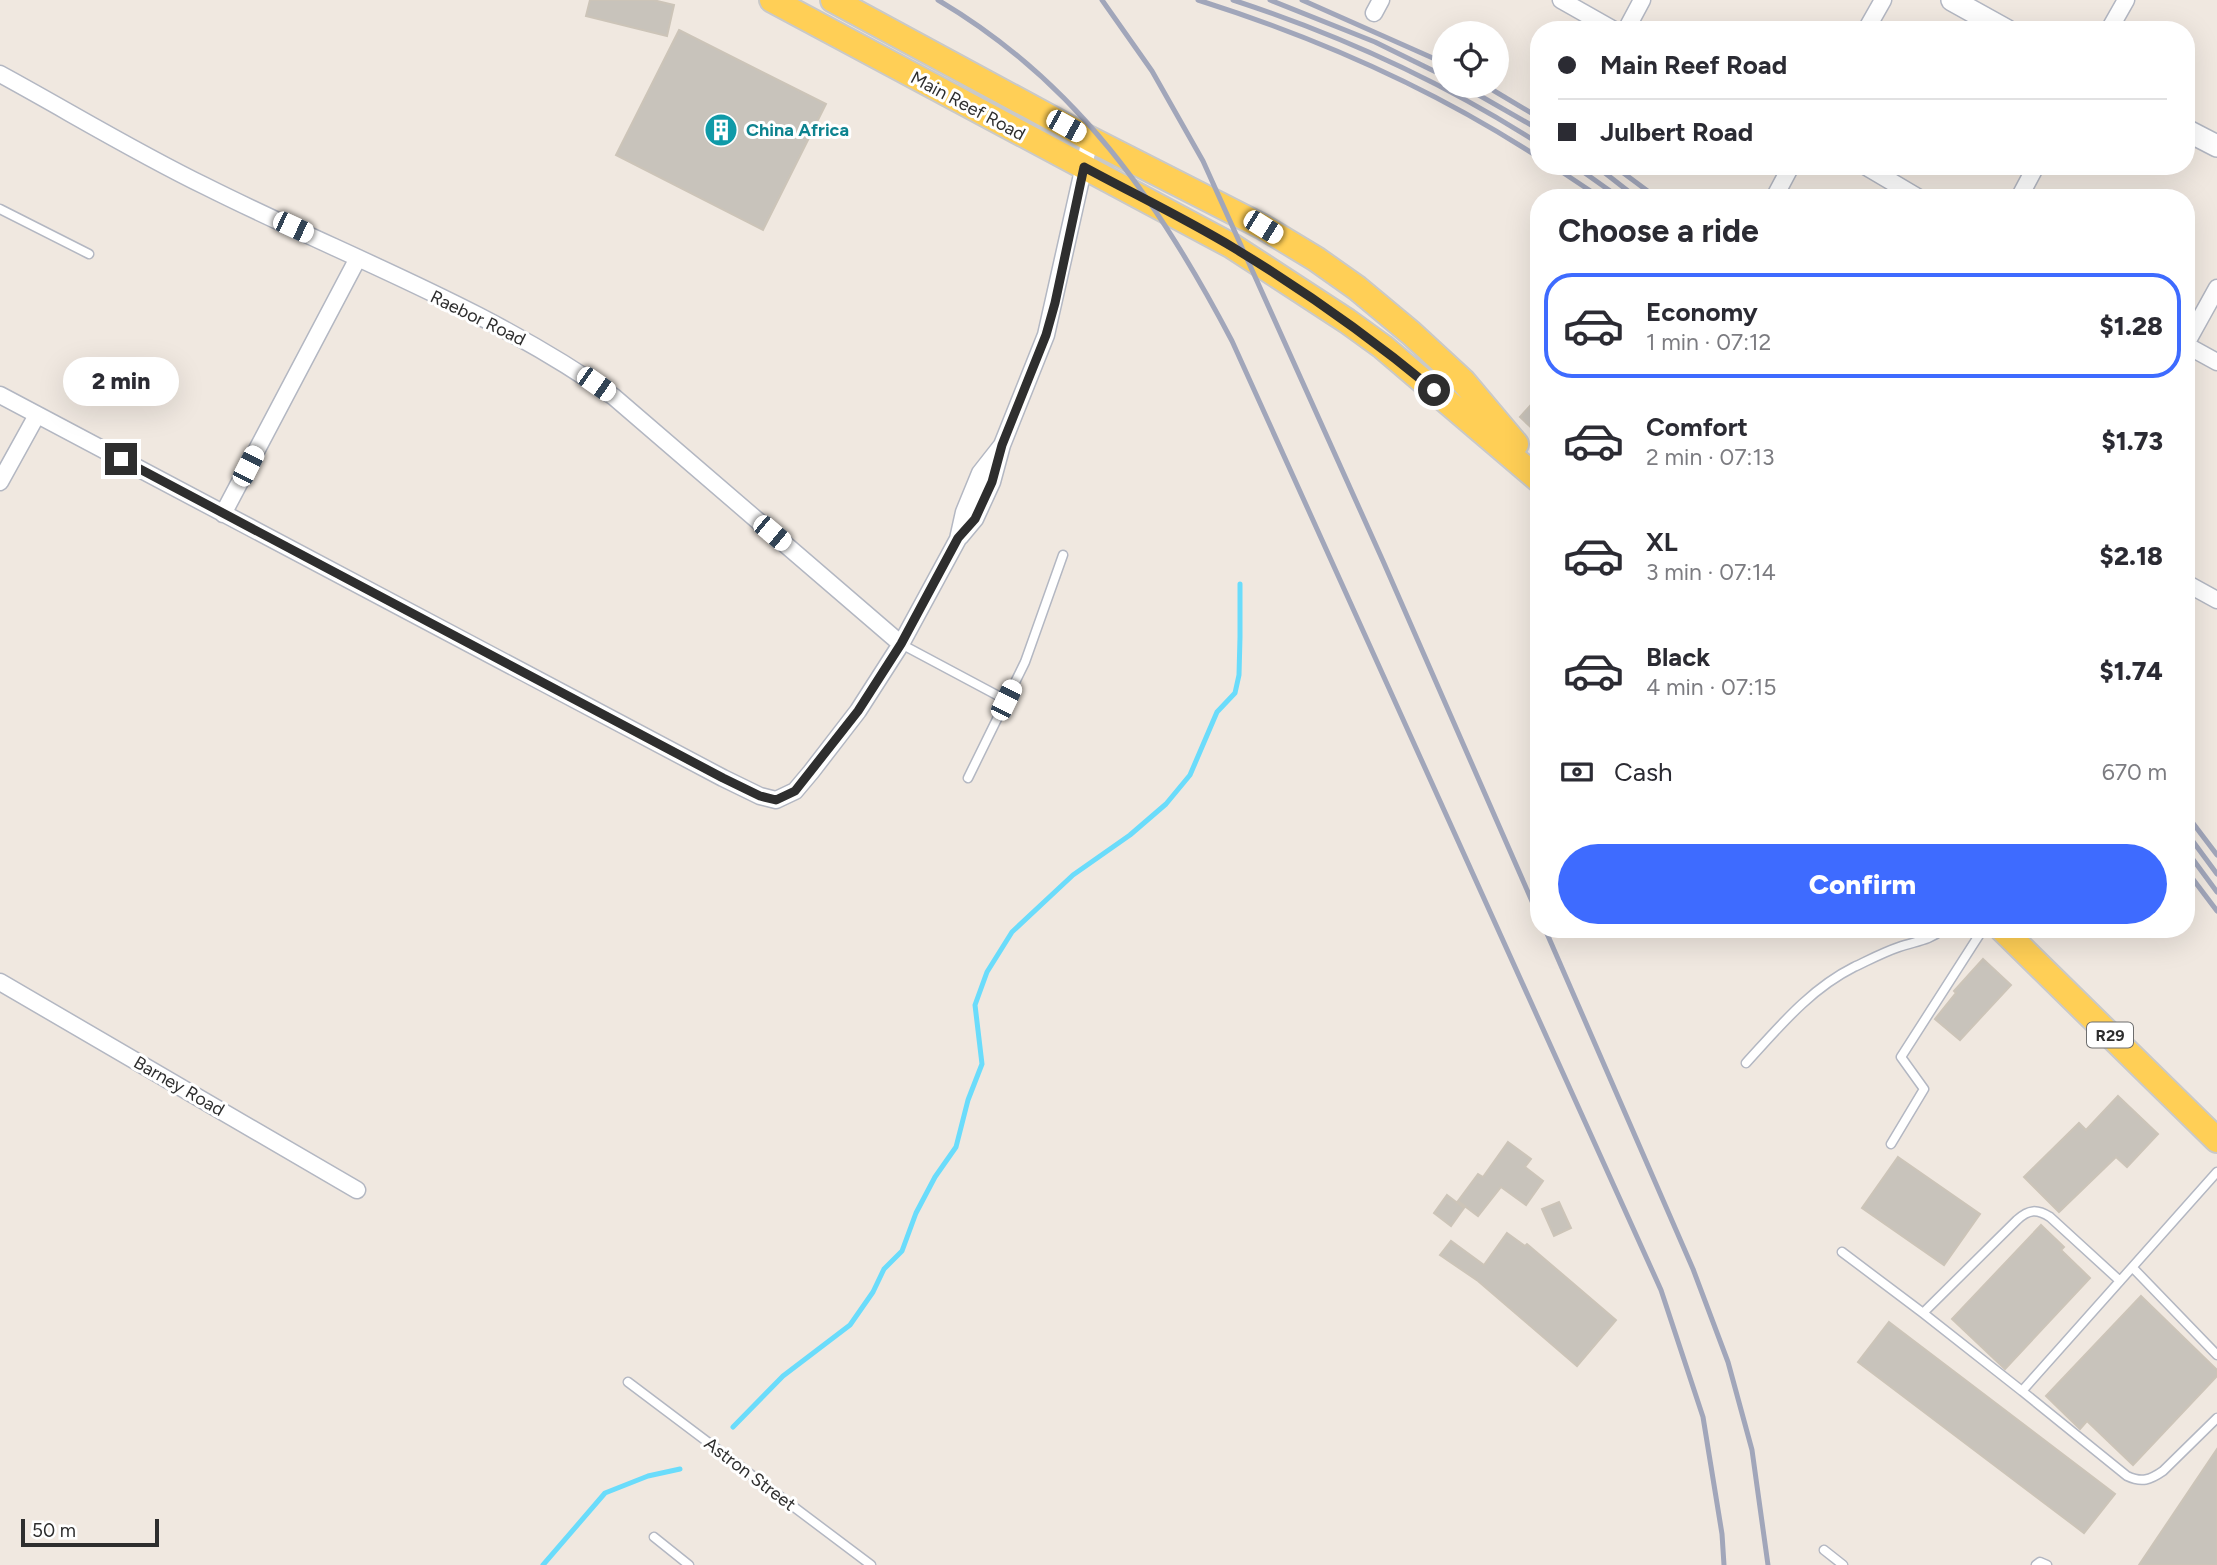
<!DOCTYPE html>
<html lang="en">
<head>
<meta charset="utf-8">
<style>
	body { margin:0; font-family:Figtree,sans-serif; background:#f7f7f7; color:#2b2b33; height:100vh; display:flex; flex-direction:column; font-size:26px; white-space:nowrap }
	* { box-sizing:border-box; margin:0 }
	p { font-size:23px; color:#7c7c81 }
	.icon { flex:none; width:38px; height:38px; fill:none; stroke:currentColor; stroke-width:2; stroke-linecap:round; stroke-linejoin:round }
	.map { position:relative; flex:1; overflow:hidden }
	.drawer { position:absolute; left:1530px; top:189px; width:665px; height:749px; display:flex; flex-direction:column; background:#fff; border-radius:28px; box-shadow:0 7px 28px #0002 }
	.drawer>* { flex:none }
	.top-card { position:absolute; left:1530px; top:21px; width:665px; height:154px; border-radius:28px; box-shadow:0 7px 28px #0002; display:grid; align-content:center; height:154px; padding:0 28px; background:#fff }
	.buttons { position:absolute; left:1432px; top:21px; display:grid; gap:14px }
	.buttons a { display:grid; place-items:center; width:77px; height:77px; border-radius:50%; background:#fff; box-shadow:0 7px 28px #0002; font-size:35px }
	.scale { position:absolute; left:21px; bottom:18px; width:138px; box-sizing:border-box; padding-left:7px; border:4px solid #2e2e2e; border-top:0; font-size:19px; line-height:24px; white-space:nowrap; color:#2e2e2e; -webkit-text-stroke:5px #fff; paint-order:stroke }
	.end { position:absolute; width:32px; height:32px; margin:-16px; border:9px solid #2e2e2e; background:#fff; box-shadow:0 0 0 4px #fff }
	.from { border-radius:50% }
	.bubble { position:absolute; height:49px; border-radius:24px; background:#fff; box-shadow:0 7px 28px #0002; font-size:23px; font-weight:800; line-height:49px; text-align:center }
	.car { position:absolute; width:21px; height:42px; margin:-21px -10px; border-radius:9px; box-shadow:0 0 5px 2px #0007; background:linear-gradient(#fff 24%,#345 0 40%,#fff 0 76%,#345 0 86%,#fff 0) }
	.top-card b { display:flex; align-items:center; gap:24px; height:66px; font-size:26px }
	.top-card b+b { border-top:2px solid #e1e1e2 }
	.top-card i { width:18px; height:18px; background:#2b2b33 }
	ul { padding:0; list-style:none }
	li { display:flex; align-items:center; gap:21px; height:105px; margin:0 14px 10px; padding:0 14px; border:4px solid transparent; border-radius:28px }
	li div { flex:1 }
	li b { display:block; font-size:26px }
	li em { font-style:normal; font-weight:800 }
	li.selected { border-color:#3e6bff }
	li>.icon { width:63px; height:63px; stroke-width:1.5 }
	h2 { padding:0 28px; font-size:32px; line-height:84px }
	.pay { display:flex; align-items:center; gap:18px; height:77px; padding:0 28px; font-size:26px }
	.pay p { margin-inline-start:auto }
	.cta { display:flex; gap:14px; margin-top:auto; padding:14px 28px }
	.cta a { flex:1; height:80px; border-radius:42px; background:#3e6bff; color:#fff; font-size:28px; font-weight:800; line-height:80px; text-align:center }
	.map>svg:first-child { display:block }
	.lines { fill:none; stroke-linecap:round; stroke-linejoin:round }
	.stream { stroke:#6adcfb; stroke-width:5 }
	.building { fill:#c8c3bb; stroke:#ccc4b8; stroke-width:2 }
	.lane-casing { stroke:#b3b7c2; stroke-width:11 }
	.street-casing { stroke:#b3b7c2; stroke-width:19 }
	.secondary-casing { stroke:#b3b7c2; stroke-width:24 }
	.primary-casing { stroke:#c9c9c9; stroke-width:28 }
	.lane { stroke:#fff; stroke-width:8 }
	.street { stroke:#fff; stroke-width:16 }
	.secondary { stroke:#fff; stroke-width:21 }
	.primary { stroke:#ffcf56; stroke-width:24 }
	.rail { stroke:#a1a6ba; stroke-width:5 }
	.route { stroke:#2e2e2e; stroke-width:9 }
	.labels { text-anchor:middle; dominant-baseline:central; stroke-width:6; stroke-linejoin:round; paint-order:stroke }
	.shield { fill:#fff; stroke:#6d6d6d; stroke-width:2 }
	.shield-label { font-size:16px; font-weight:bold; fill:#2e2e2e }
	.street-label { font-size:18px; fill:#2e2e2e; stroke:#fff }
	.culture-label { font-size:18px; font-weight:bold; fill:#0d838f; stroke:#fff; text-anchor:start }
</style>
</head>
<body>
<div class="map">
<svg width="2217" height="1565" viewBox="0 0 2217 1565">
	<rect width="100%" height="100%" fill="#f0e8e0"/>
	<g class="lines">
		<path class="stream" d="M733,1427L783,1376L850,1325L873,1292L884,1269L902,1251L916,1213L935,1177L956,1147L968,1100L982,1064L975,1005L987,972L1012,932L1073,875L1130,835L1166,804L1190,775L1217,712L1235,693L1239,675L1240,637V584
			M543,1565L605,1493L648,1476L680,1469"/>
	</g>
	<path class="building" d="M590,0H653L674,5L667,36L586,16Z
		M679,30L826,104L763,230L616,155Z
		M1538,397V434L1520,417Z
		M1983,959L2011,985L1960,1040L1935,1019L1956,993L1954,991Z
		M2118,1096L2158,1134L2127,1167L2116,1157L2059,1212L2024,1177L2079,1123L2086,1130Z
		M1508,1142L1531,1159L1525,1167L1543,1181L1526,1205L1501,1187L1478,1216L1458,1201L1478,1174L1483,1177Z
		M1898,1157L1980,1214L1944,1265L1862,1208Z
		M1447,1195L1464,1208L1451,1226L1434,1213Z
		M1559,1202L1571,1228L1554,1236L1542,1209Z
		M2041,1225L2064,1247L2061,1250L2090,1278L2005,1369L1952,1319Z
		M1507,1233L1525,1246L1527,1244L1616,1320L1577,1366L1478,1281L1440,1255L1451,1241L1484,1265Z
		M2141,1296L2217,1370V1376L2133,1465L2087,1421L2080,1429L2046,1396Z
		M1889,1322L2115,1494L2084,1533L1858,1362Z
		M2217,1449V1565H2139Z"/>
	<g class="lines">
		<defs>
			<path id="lane" d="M0,209L89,254
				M901,644L1006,700
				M968,778L1025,662L1063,555
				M1746,1063C1779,1027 1810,989 1854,967C1869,960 1884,952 1899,947C1916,941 1929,941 1943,929
				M1891,1144L1924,1089L1901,1057L1983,929
				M1842,1252L1923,1313L2022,1391L2217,1172
				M2133,1268L2217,1355
				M1923,1313L2017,1220C2029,1209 2037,1209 2050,1217L2120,1281
				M628,1382L871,1565
				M2022,1391L2127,1476C2142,1483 2150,1480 2163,1471L2217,1418
				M654,1537L689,1565
				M1824,1550L1843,1565
				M2036,1565L2040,1562L2047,1565"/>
			<path id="street" d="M1561,0L1614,30
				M1374,13L1381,0
				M1626,30L1642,0
				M1866,30L1883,0
				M2109,30L2126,0
				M0,74C68,111 135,152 205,186C342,255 489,308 614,397L901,644
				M1865,166L1919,198
				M1774,198L1791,166
				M2019,198L2036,166
				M2186,344L2217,288
				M2186,345L2217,362
				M0,395L723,778L760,796L776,800L795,791L811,772L858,711L901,644L958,539L964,512L980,473L1002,445
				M0,482L37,415
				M223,514L358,258
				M960,537L975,519L992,482L1002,445L1046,335L1090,139
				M2186,583L2217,600
				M0,982L357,1190"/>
			<path id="secondary" d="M1952,0L2006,30
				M2186,130L2217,146"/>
			<path id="primary" d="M772,0L1232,246L1347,321L1383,347L1538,479
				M833,0L1090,139L1263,227L1316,259L1357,288L1411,333L1463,381L1516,444
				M2002,929L2217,1140"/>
		</defs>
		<use href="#lane" class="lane-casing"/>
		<use href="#street" class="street-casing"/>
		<use href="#secondary" class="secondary-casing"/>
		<use href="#primary" class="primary-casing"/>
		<use href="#lane" class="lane"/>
		<use href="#street" class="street"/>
		<use href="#secondary" class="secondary"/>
		<use href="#primary" class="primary"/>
		<path class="rail" d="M938,0C1077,82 1159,202 1232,341L1661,1290L1703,1417L1722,1534L1724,1565
			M1102,0L1152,71L1203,161L1383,561L1538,915
			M1198,0C1318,38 1432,88 1538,157
			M1233,0C1340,35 1443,82 1538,143
			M1270,0L1375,42L1444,76
			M1302,0L1444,63
			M1463,86L1538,129
			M1486,86L1538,117
			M1553,166L1601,198
			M1575,166L1620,198
			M1596,166L1637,198
			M1614,166L1657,198
			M2186,814L2217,855
			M2186,832L2217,874
			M2186,850L2217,892
			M2186,870L2217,911
			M1545,929L1693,1269L1728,1362L1752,1450L1768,1565"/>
	</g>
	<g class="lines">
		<path class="route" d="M121,459L723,778L760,796L776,800L795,791L858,711L901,644L958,538L975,519L992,482L1002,445L1046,335L1055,303L1084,167C1134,194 1186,219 1234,248C1305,291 1370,337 1434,390"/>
	</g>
	<defs>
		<symbol id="building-disc" viewBox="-11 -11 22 22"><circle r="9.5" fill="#0f9aa8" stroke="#fff"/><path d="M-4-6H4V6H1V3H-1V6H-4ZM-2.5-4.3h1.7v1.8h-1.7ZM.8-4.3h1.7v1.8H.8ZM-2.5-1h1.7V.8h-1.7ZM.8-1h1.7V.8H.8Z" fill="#fff"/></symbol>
	</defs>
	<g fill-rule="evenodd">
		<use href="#building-disc" x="702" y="111" width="38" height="38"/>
	</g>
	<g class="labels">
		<rect class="shield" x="2087" y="1022.5" width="46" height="25" rx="5"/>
		<g class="shield-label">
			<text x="2110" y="1035">R29</text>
		</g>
		<g class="street-label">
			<text transform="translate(968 106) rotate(28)">Main Reef Road</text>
			<text transform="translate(478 318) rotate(26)">Raebor Road</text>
			<text transform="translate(179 1086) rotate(30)">Barney Road</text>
			<text transform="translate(750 1474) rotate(37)">Astron Street</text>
		</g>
		<g class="culture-label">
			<text x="746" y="130">China Africa</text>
		</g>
	</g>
</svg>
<div class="buttons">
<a><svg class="icon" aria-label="locate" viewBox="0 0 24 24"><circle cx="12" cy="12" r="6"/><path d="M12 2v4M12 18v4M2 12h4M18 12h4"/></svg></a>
</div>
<div class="scale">50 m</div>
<i class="end from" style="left:1434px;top:390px"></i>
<i class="end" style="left:121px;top:459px"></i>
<div class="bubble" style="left:63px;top:357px;width:116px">2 min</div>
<i class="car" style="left:1066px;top:126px;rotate:119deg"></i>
<i class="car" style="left:293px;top:227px;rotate:115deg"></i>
<i class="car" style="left:1263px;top:227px;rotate:122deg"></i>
<i class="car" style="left:596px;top:384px;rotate:125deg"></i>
<i class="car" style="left:248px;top:466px;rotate:27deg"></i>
<i class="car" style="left:772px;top:533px;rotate:130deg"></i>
<i class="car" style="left:1006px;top:700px;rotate:26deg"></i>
<div class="top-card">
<b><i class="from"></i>Main Reef Road</b>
<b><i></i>Julbert Road</b>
</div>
<section class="drawer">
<h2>Choose a ride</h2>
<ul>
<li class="selected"><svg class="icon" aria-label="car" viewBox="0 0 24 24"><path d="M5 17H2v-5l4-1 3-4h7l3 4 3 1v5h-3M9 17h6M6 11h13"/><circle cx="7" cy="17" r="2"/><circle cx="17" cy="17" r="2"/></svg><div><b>Economy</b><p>1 min · 07:12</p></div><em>$1.28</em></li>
<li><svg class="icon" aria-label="car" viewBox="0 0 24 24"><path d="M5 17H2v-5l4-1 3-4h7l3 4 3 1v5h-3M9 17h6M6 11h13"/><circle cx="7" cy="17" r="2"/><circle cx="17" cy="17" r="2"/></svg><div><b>Comfort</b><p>2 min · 07:13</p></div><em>$1.73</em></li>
<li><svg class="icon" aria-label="car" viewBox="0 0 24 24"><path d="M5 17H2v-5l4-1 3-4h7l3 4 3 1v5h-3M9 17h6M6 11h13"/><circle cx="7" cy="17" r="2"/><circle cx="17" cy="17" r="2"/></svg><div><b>XL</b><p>3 min · 07:14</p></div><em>$2.18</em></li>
<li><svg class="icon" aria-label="car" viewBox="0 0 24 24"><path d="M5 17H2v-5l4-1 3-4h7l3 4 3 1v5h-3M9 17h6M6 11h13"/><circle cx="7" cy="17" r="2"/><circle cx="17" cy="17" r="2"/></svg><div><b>Black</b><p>4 min · 07:15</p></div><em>$1.74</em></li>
</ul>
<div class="pay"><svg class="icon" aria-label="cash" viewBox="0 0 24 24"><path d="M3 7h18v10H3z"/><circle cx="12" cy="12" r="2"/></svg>Cash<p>670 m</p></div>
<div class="cta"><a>Confirm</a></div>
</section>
</div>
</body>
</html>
